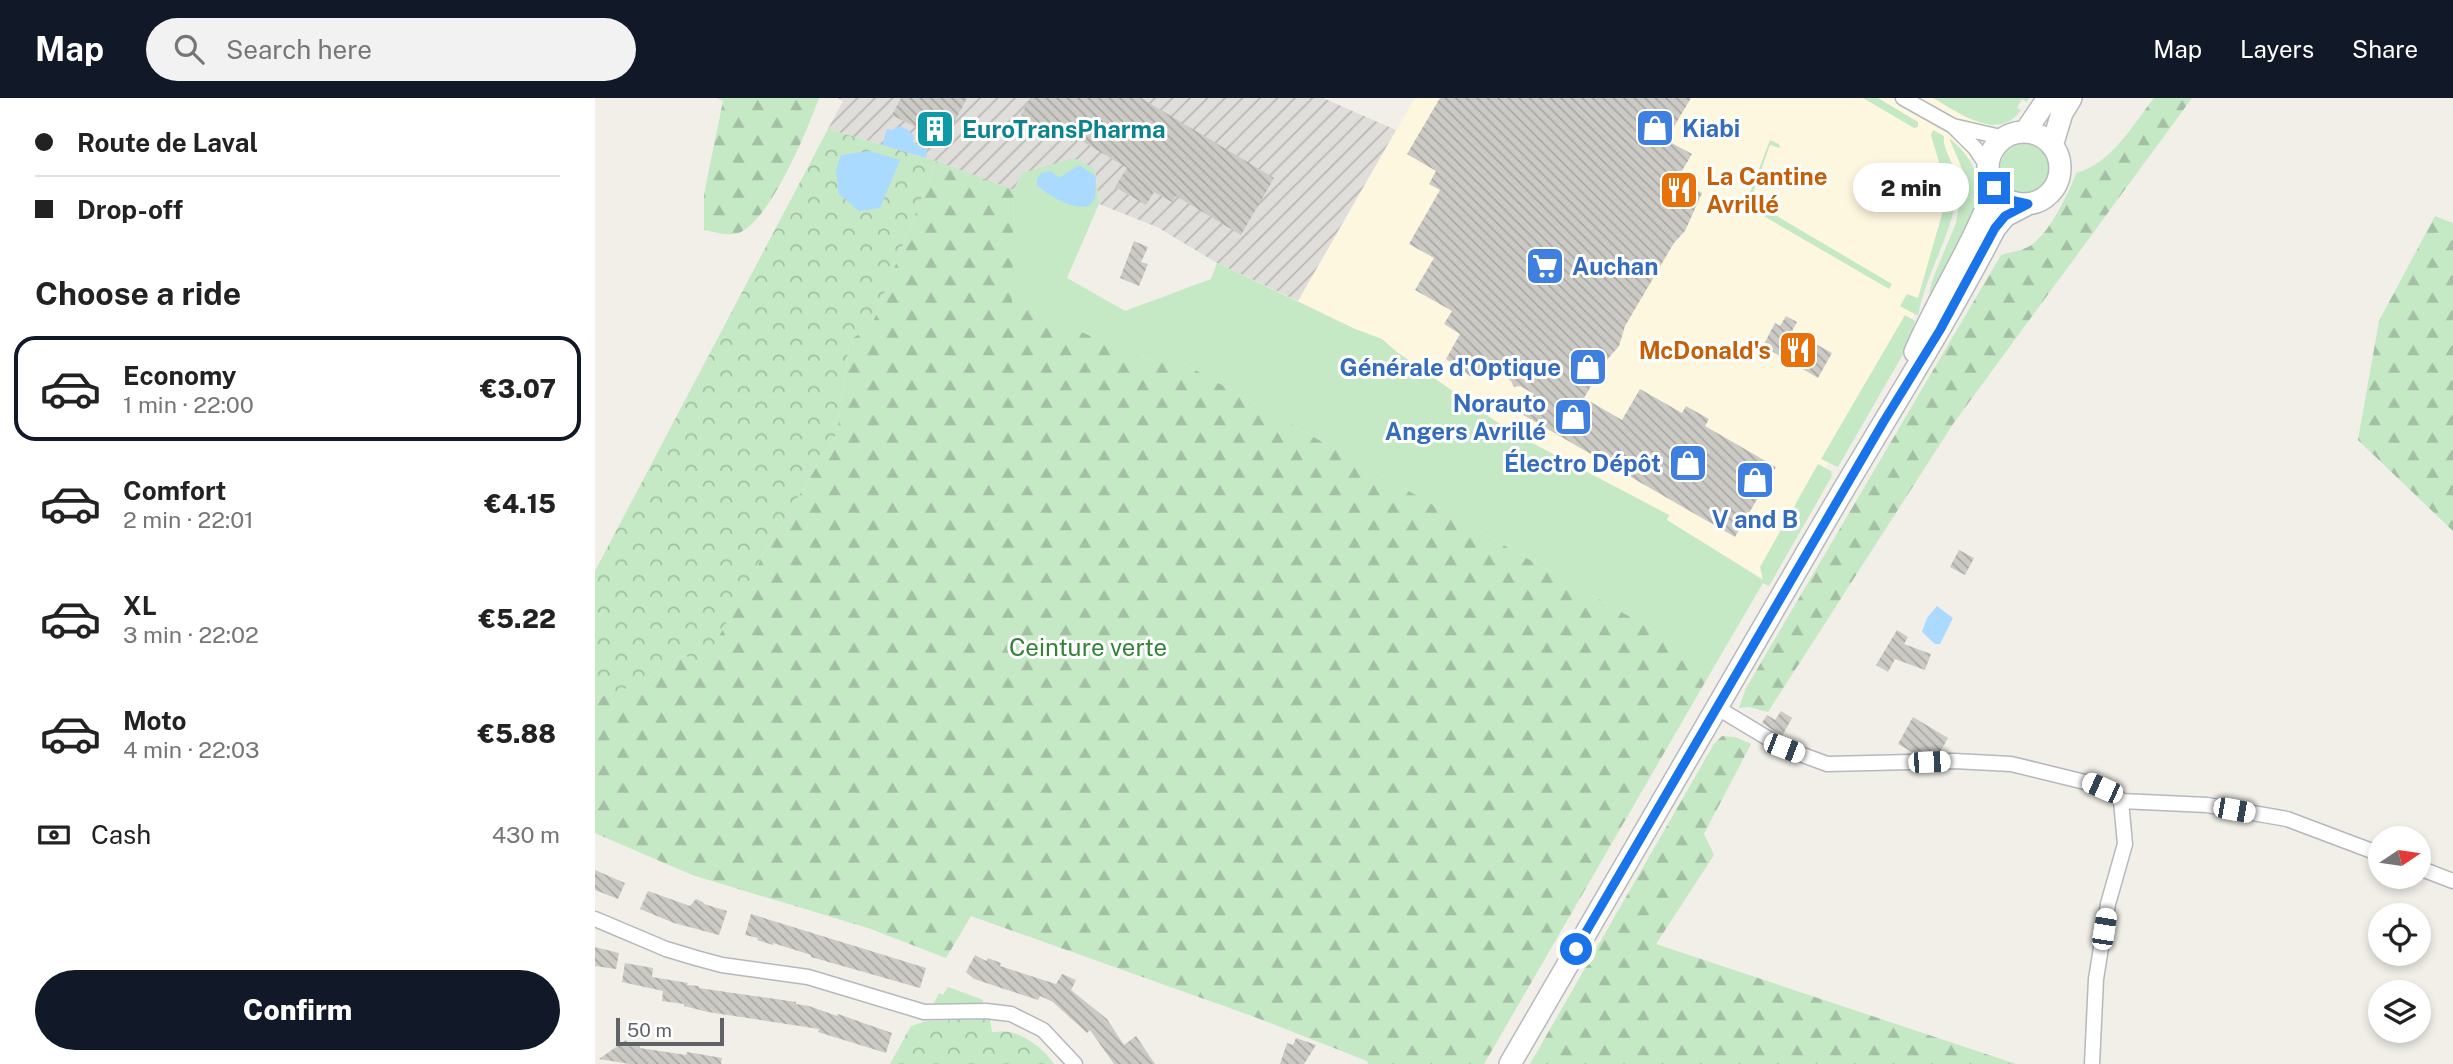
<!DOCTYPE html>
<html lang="en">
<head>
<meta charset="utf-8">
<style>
	body { margin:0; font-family:"Public Sans",sans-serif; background:#f2f2f2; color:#222; height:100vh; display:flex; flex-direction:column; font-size:26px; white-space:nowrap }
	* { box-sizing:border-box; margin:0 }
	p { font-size:23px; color:#767676 }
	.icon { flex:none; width:38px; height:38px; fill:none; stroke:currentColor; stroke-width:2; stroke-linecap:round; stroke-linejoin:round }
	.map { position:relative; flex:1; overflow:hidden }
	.drawer { display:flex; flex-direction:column; background:#fff; width:595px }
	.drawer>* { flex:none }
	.guide { display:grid; align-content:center; height:154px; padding:0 35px; background:#fff }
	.needle { width:46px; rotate:77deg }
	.buttons { position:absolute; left:1773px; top:728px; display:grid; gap:14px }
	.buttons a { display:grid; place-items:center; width:63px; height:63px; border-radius:50%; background:#fff; box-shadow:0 4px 10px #0003; font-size:35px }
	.scale { position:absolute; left:21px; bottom:18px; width:108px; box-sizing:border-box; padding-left:7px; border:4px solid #5f6368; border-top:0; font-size:19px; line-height:24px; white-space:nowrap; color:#5f6368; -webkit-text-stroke:5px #fff; paint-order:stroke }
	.end { position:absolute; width:32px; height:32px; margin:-16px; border:9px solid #1a73e8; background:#fff; box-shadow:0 0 0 4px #fff }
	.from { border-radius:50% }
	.bubble { position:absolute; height:49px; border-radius:24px; background:#fff; box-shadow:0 4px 10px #0003; font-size:23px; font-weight:800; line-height:49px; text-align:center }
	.car { position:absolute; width:21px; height:42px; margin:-21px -10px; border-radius:9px; box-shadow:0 0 5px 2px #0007; background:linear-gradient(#fff 24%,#345 0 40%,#fff 0 76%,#345 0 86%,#fff 0) }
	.guide b { display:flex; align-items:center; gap:24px; height:66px; font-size:26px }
	.guide b+b { border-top:2px solid #e0e0e0 }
	.guide i { width:18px; height:18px; background:#222 }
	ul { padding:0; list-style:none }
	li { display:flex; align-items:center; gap:21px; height:105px; margin:0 14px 10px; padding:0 21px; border:4px solid transparent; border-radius:21px }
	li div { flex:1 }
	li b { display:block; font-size:26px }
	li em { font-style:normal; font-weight:800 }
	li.active { border-color:#111827 }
	li>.icon { width:63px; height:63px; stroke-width:1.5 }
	h2 { padding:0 35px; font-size:32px; line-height:84px }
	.pay { display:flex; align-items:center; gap:18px; height:77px; padding:0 35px; font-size:26px }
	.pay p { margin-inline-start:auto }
	.action { display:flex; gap:14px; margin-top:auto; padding:14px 35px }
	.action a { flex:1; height:80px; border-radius:42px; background:#111827; color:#fff; font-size:28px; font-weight:800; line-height:80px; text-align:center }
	header { display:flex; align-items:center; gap:42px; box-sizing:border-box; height:98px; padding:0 35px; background:#111827; color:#fff }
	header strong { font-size:33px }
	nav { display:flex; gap:38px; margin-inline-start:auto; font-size:24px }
	.search { width:490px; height:63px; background:#f2f2f2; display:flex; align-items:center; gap:18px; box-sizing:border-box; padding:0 24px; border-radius:38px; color:#767676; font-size:26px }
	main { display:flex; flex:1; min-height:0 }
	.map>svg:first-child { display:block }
	.commercial { fill:#fef7e0 }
	.industrial { fill:url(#industrial-furrows) }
	.grass { fill:#c5e8c5 }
	.forest { fill:url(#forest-firs) }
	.park { fill:url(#park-crowns) }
	.water { fill:#aadaff }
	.building { fill:url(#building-back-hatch) }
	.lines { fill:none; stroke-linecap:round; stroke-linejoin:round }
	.minor-casing { stroke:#b5b8bc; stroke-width:17 }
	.secondary-casing { stroke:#b6babf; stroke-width:24 }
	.minor { stroke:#fff; stroke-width:14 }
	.secondary { stroke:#fff; stroke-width:21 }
	.route { stroke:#1a73e8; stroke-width:9 }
	.labels { text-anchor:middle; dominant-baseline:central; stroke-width:6; stroke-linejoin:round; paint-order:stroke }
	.shop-label { font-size:24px; font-weight:bold; fill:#366cbe; stroke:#fff; text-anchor:end }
	.culture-label { font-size:24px; font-weight:bold; fill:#0d838f; stroke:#fff; text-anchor:start }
	.food-label { font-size:24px; font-weight:bold; fill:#c56008; stroke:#fff; text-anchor:start }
	.park-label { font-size:24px; fill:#348238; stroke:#fff }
</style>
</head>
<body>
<header>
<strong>Map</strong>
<div class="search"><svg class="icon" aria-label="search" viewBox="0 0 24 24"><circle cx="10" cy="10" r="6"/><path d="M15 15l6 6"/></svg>Search here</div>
<nav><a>Map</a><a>Layers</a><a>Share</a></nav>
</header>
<main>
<section class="drawer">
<div class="guide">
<b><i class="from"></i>Route de Laval</b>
<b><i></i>Drop-off</b>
</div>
<h2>Choose a ride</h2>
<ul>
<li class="active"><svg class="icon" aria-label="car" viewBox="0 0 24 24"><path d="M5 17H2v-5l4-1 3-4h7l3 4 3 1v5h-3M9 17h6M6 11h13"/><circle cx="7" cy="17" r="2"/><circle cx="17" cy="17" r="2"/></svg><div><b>Economy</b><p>1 min · 22:00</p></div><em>€3.07</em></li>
<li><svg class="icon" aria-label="car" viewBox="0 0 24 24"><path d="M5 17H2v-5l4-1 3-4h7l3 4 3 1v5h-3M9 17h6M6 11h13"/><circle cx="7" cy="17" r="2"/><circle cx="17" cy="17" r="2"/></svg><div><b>Comfort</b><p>2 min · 22:01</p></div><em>€4.15</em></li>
<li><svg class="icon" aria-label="car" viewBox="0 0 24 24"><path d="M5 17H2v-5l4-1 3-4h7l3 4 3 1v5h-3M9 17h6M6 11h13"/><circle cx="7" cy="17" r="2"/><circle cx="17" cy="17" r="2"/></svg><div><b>XL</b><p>3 min · 22:02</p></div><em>€5.22</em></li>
<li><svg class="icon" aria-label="car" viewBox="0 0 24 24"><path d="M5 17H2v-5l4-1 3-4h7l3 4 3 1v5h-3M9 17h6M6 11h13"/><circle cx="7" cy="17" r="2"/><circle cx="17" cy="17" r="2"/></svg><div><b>Moto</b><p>4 min · 22:03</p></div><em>€5.88</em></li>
</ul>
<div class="pay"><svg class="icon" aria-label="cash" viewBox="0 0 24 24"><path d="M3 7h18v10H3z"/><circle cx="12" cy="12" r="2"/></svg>Cash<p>430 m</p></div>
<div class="action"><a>Confirm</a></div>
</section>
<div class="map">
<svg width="1858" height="966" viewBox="0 0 1858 966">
	<defs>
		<pattern id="industrial-furrows" width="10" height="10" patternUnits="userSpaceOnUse" patternTransform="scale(1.75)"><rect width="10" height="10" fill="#e0deda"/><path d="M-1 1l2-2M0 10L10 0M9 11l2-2" fill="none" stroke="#b9b8b5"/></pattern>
		<pattern id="forest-firs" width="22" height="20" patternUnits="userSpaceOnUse" patternTransform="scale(1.75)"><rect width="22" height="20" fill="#c5e8c5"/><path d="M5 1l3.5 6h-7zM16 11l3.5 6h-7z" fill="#a3c0a4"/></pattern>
		<pattern id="park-crowns" width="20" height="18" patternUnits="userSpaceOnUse" patternTransform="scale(1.75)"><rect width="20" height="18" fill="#c5e8c5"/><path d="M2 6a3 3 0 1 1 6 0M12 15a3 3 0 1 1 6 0" fill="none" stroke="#a3c0a4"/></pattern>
		<pattern id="building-back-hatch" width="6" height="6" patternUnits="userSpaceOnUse" patternTransform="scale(1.75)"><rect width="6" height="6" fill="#cccac5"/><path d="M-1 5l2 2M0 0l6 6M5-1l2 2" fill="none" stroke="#a9a8a4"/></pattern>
	</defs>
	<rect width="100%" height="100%" fill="#f1efe8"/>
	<path class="commercial" d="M820,0H1409L1355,94L1325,207L1167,480L1072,422L1074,417L916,334L802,254L787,241L760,231L703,203Z"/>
	<path class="industrial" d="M243,0H728L801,32L703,203L622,165L562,129L504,106L500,71L427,75L419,92L331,60L233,31L248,3Z"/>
	<path class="grass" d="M1268,0H1283L1323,24V29L1319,30Z
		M1338,0H1434L1432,4L1427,1L1422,10L1426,12C1403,45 1363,14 1338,0Z
		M1338,32L1349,38C1346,52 1365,70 1362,94C1357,138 1331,174 1323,218L1305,208L1312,196L1323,200L1353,95L1336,37Z
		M1354,40C1384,64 1387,86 1378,121L1329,220L1337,183L1361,125L1368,84L1369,75Z
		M1175,42L1184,46L1185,50L1175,47L1158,95L1169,101L1151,105Z
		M1405 71a25 25 0 1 1 50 0a25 25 0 1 1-50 0Z
		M479,60L500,71L504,106L472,180L530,213L616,181L622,165L760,231L787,241L802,254L916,334L1074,417L1072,422L1168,482L1165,469L1223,366L1236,373L1237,378L1174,488L1168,485L1120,567L560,249L555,262L416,206L419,92L427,75Z
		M1162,110L1170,111L1297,186L1294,191L1160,113Z
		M1310,217L1320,223L1311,251L1243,369L1226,361Z
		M353,889L386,901L388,902L387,908L337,909L344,895L348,897Z"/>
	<path class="forest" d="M122,0H224C212,33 177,118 146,134C136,139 119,134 109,132V96L128,3Z
		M1559,0H1597L1358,326L1173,614L1154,609L1144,610L1151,590L1406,157C1415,154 1426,153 1433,149C1453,139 1474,95 1481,75C1516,66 1538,27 1559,0Z
		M341,63L419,92L417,206L555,262L560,249L1120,567L889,966H773L772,963L657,918L376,818L351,860L273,830L97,777L0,735V601L41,587L85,559L91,558L109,565L172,450L242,335L254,247L259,239L276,229Z
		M1840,118L1858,125V433L1763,342L1784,223Z
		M1127,638L1140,639L1156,646L1109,736L1119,757L1061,846L1421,966H935L1119,646Z"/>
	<path class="park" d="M233,31L341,63L276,229L259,239L254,247L242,335L172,450L109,566L91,558L85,559L41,587L0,601V473Z
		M395,921L397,934C402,934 410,933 415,934C431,937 451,953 459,966H295L316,928L332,923Z"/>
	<path class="water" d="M302,28L312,31L319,38L318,44L332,51L331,60L287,47L292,31L298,32Z
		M274,53L305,62L285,110L264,113L244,96L241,72L246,57Z
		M484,67L501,78L500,100L494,108C478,112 453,98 442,87V81L446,75L456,73L464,80Z
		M1342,508L1358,520L1345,546H1340L1327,534L1332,520Z"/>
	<path class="building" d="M306,0H372L349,44L297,17Z
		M435,0H546L679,80L646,137L581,98L577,104L559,94L551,107L520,89L532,70L472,34L468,41L426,17Z
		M845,0H1096L1071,42L1097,56L1082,81L1107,95L1090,133L1079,145L1030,228L1024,248L1011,263L989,300L1027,322L1045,291L1087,315L1091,308L1114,321L1110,328L1181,369L1140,439L928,317L939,296L925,288L919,289L916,283L891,268L882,277L875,278L851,261L865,236L849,226L857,213L820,192L839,160L814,146L845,92L834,86L841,73L812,56Z
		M539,143L553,149L546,164L553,166L544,188L525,180Z
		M1191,218L1202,224L1197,233L1237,255L1223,280L1168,248L1180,225L1185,228Z
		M1364,452L1379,460L1370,477L1355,469Z
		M1302,532L1313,539L1309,546L1336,556L1330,572L1300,561L1293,574L1281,567Z
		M1186,613L1197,620L1187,638L1167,625L1172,617L1180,622Z
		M1318,619L1353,640L1345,654H1317L1303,646Z
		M0,772L30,785L23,801L0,792Z
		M53,793L95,808L101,801L108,804L109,806L132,813L124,837L79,825L45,811Z
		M156,816L331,870L325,890L216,859V857L178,845V847L162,842L163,840L150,837Z
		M0,849L24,855L21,871L0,868Z
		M380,857L391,863L393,860L406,865L405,868L461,886L467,876L481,882L476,892L512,921L529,947L541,938L560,966H519L495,932L492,935L458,904L445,898L443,902L379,881L371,874Z
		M30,865L58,870L57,879L93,885L92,887L104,888V890L201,904V906L214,908L242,918L243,916L297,935L291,955L223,934L224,931L113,914L89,908V906L67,903L68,893L27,884Z
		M701,940L721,947L709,966H685L692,945L698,947Z
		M31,942L34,946L45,948V950L91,957L92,954L127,960L126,966H35L4,961Z"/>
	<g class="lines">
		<defs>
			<path id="minor" d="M1308,0L1358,28L1410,40
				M1359,29L1380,50L1393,69
				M1121,609L1189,650L1232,666L1359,663L1416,666L1494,685L1520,696L1526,703L1530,746L1513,806L1501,881L1497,966
				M1526,703L1612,707L1692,721L1785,756
				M1824,770L1858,783
				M0,821L71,851L101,860L127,867L213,879L329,914L391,913L416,916L448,932L480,966"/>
			<path id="secondary" d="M1430,34L1453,0
				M1393 70a36 36 0 1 1 72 0a36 36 0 1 1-72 0Z
				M1457,48L1467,15L1476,0
				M1320,254C1344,198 1379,147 1399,90
				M915,966C1020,782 1127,600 1233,418C1289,322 1349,229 1400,130L1410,118L1433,106"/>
		</defs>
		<use href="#minor" class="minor-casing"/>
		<use href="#secondary" class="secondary-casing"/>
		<use href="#minor" class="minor"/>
		<use href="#secondary" class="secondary"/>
	</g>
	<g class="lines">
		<path class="route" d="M981,851L1289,323L1345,232L1400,130L1410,118L1433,106L1411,101L1399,90"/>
	</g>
	<defs>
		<symbol id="shop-square" viewBox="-11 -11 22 22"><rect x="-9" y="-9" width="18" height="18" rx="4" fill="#3f7fe0" stroke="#fff"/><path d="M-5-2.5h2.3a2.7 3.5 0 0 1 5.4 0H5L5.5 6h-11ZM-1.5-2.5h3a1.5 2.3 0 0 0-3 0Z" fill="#fff"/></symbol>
		<symbol id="building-square" viewBox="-11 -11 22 22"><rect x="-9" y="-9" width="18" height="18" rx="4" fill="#0f9aa8" stroke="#fff"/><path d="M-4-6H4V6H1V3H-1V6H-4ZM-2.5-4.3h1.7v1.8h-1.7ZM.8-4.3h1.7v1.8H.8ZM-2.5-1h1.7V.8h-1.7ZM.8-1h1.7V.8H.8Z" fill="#fff"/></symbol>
		<symbol id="restaurant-square" viewBox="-11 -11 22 22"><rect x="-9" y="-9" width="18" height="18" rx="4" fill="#e8710a" stroke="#fff"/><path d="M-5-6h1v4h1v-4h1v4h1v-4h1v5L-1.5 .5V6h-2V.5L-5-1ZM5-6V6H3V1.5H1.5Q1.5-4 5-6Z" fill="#fff"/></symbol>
		<symbol id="supermarket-square" viewBox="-11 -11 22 22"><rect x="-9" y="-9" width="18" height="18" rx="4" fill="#3f7fe0" stroke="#fff"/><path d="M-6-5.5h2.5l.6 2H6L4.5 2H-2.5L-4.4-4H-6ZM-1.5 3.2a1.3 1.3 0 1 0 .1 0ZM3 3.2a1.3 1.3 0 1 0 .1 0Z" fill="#fff"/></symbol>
	</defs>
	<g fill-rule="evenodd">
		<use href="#shop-square" x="1038" y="8" width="44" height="44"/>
		<use href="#building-square" x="318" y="9" width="44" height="44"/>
		<use href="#restaurant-square" x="1062" y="70" width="44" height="44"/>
		<use href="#supermarket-square" x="928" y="146" width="44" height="44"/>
		<use href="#restaurant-square" x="1181" y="230" width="44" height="44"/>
		<use href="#shop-square" x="971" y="247" width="44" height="44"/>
		<use href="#shop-square" x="956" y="297" width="44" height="44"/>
		<use href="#shop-square" x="1071" y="343" width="44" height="44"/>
		<use href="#shop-square" x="1138" y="360" width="44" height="44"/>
	</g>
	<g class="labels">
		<g class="shop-label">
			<text x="1087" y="30" text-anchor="start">Kiabi</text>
			<text x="977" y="168" text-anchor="start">Auchan</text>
			<text x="966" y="269">Générale d'Optique</text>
			<text x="951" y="305">Norauto<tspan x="951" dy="28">Angers Avrillé</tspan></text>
			<text x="1066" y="365">Électro Dépôt</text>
			<text x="1160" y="421" text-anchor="middle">V and B</text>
		</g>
		<g class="culture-label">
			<text x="367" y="31">EuroTransPharma</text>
		</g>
		<g class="food-label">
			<text x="1111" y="78">La Cantine<tspan x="1111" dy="28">Avrillé</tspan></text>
			<text x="1176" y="252" text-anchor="end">McDonald's</text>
		</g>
		<g class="park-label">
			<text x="493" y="549">Ceinture verte</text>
		</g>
	</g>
</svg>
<div class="buttons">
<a><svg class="needle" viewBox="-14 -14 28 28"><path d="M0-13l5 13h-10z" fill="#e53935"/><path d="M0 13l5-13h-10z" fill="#767676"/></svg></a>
<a><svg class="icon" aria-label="locate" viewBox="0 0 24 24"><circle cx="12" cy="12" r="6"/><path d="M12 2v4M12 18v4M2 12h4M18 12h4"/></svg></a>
<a><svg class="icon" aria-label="layers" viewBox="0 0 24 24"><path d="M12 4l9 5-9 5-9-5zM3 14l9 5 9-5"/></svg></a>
</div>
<div class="scale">50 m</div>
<i class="end from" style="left:981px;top:851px"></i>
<i class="end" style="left:1399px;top:90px"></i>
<div class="bubble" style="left:1258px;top:65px;width:116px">2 min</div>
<i class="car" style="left:1189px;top:650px;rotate:111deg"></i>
<i class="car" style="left:1334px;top:664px;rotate:88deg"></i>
<i class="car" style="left:1507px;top:690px;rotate:294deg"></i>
<i class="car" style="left:1639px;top:712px;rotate:100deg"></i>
<i class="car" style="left:1509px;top:831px;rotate:9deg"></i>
</div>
</main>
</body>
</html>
